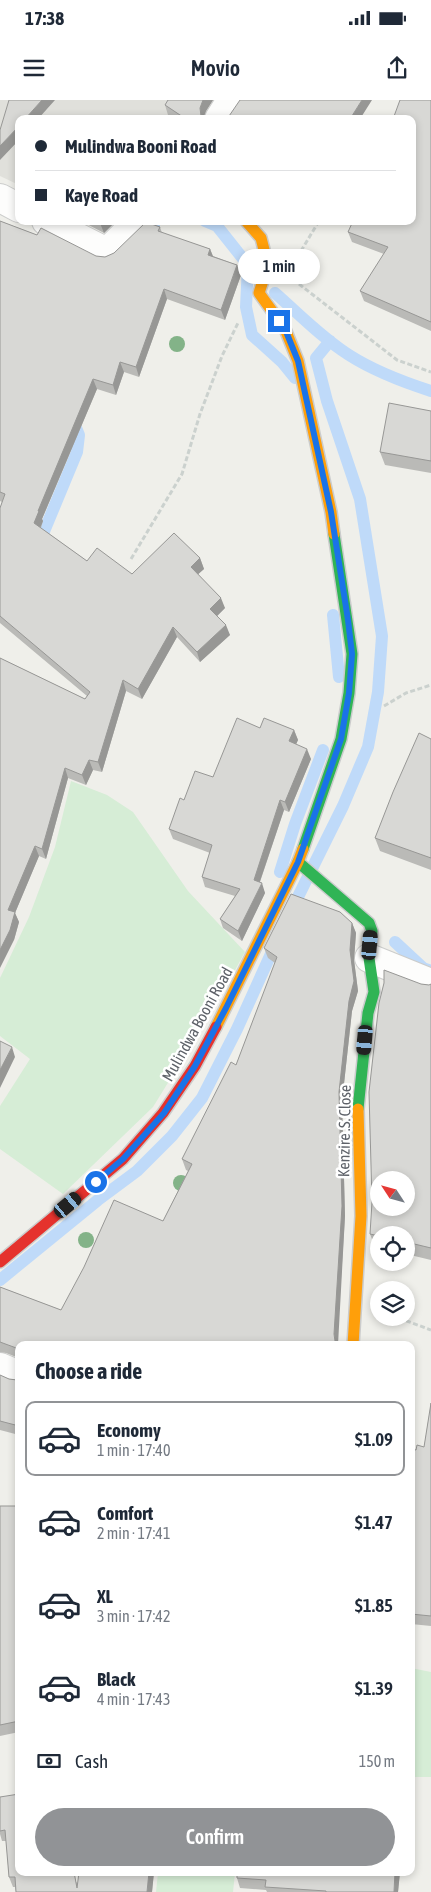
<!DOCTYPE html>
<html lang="en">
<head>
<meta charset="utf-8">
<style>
	body { margin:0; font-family:"Asap Condensed",sans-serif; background:#f2f2f3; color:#1f2937; height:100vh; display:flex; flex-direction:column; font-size:19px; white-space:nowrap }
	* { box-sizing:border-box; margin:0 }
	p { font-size:16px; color:#747a83 }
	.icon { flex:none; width:28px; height:28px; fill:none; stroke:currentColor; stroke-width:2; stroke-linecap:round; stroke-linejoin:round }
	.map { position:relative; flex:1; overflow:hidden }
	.details { position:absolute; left:15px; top:1241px; width:400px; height:535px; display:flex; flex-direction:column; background:#fff; border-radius:10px; box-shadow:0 2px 8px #0003 }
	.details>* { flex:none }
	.guide { position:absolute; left:15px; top:15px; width:401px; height:110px; border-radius:10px; box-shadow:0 2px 8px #0003; display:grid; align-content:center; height:110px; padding:0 20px; background:#fff }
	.needle { width:32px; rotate:306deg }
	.buttons { position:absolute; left:370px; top:1071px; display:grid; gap:10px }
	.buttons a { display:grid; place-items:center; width:45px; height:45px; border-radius:50%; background:#fff; box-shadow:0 2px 8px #0003; font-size:25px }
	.end { position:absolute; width:22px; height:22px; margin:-11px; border:6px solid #1a73e8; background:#fff; box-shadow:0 0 0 2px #fff }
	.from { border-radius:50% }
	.bubble { position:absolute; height:35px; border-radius:18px; background:#fff; box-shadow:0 2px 8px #0003; font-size:16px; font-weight:600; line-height:35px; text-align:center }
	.car { position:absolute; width:15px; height:30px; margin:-15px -8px; border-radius:6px; box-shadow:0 0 4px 1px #0007; background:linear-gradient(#222 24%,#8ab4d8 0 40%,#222 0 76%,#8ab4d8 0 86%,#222 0) }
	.guide b { display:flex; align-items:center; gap:18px; height:48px; font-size:19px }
	.guide b+b { border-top:1px solid #e0e1e3 }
	.guide i { width:12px; height:12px; background:#1f2937 }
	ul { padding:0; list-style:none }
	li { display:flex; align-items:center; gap:15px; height:75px; margin:0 10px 8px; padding:0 10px; border:2px solid transparent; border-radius:10px }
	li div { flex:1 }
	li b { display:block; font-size:19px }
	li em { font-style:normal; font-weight:600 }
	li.selected { border-color:#919396 }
	li>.icon { width:45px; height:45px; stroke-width:1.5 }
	h2 { padding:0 20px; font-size:22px; line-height:60px }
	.pay { display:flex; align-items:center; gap:12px; height:55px; padding:0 20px; font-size:19px }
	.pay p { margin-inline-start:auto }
	.action { display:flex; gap:10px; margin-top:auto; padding:10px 20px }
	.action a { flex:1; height:58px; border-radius:30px; background:#919396; color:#fff; font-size:20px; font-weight:600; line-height:58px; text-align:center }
	.status { display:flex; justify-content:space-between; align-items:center; height:35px; padding:0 25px; background:#fff; direction:ltr }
	.status svg { height:14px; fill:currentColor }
	header { display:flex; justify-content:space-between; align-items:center; height:65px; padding:0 20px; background:#fff; font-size:22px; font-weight:600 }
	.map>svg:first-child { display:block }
	.industrial { fill:#e0e0db }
	.green { fill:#d6edd6 }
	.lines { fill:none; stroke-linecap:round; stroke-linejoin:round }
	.stream { stroke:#bfdaf9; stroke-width:12 }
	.street-casing { stroke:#cccdcc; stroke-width:30 }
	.fast-casing { stroke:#cbcccc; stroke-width:14 }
	.slow-casing { stroke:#cbcccc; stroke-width:14 }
	.jam-casing { stroke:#cbcccc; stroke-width:14 }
	.path { stroke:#cbd1ce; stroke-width:3; stroke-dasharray:5 2.5; stroke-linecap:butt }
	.street { stroke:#fdfdfc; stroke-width:28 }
	.fast { stroke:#30b455; stroke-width:11 }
	.slow { stroke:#ff9f0a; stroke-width:11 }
	.jam { stroke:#e5322d; stroke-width:11 }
	.tree { fill:#83b388 }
	.wall { fill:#babab7 }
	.shaded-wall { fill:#979795 }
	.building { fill:#d8d8d5; stroke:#979795; fill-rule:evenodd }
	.route { stroke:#1a73e8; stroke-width:6 }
	.labels { text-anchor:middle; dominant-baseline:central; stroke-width:5; stroke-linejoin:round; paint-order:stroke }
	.street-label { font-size:16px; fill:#5e6269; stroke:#fff }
</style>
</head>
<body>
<div class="status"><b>17:38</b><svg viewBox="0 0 49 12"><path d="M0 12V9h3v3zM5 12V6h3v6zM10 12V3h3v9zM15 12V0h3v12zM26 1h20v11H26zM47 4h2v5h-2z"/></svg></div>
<header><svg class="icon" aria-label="menu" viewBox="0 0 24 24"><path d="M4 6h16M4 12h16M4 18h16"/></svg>Movio<svg class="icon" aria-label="share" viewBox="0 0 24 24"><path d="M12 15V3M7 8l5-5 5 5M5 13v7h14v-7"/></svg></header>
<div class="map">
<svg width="431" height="1792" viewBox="0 0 431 1792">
	<rect width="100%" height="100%" fill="#efefea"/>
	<path class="industrial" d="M0,0H183L173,19H19V85L0,76Z"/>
	<path class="green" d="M71,681L107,695L133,712L188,791L245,852L216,905L153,1007L63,1094L0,1049V1006L30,959L0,936V878L29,817L55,747Z
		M411,1568L431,1572V1677H411Z
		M158,1773H235L233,1792H156Z"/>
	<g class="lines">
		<path class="stream" d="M205,121L217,126L248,165L246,207L252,235L282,262L295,278
			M149,141L155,121
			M275,193C299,214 322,238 349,255C374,271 403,282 431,291
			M38,446L77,352L79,335L72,318
			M333,515L339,577
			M280,772L295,724L323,650
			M291,811L343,706L368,647L378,592L382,536L360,399L327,301L316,258L330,241
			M395,842L423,868L431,871
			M0,1180L98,1100L137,1071L172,1036L202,998L237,929L275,845"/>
		<defs>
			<path id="street" d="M219,19L231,0
				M0,98L19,108
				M46,121L107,152L138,121
				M369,858L431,883
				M0,1267L19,1275"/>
			<path id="fast" d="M303,749L341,639L349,593L352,554L334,434
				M298,762L369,823L372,831L369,858L374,892L368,913L358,1009"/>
			<path id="slow" d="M246,121L261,138L268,165L259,193L285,229L298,261L331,412L334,434
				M216,927L298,762L303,749
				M353,1245L361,1116L358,1009"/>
			<path id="jam" d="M0,1162L123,1059L163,1013L195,966L216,927"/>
		</defs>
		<use href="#street" class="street-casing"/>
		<use href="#fast" class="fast-casing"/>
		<use href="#slow" class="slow-casing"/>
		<use href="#jam" class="jam-casing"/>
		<path class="path" d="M301,151L319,121
			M299,184L397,260L431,272
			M131,459L182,374L200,314L222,256L238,223
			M384,606L406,593L431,585
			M391,1221H407L431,1230"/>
		<use href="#street" class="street"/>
		<use href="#fast" class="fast"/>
		<use href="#slow" class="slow"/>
		<use href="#jam" class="jam"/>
	</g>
	<g class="tree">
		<circle cx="177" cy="244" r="8"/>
		<circle cx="181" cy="1083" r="8"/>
		<circle cx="86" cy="1140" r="8"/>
	</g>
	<path class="wall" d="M168,0H213L206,11L204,19H174L168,15L165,5Z
		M431,0V231L364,201L360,191L384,154L352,142L348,132Z
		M0,121L37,135L96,156L105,157L114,153L160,127L162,133L210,149L213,156L237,165L241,175L225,220L167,199L139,277L124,272L116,295L97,289L42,419L43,421L41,428L87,461L132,474L200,458L204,469L198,474L225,508L217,516L230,535L200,562L177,537L142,599L126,591L102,672L93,670L86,685L68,678L46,759L39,756L15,813L19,822L14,840L0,558L85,599L87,596L0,523V408L2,402L0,401Z
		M81,121H116L104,133Z
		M431,311V373L385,365L380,352Z
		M260,628L294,630L298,640L296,644L311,659L289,712L284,710L260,782L265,793L242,841L223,828L220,819L235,796L205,787L202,777L210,753L173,739L169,729L184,700L213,677Z
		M431,639V770L380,751L375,738Z
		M352,823L356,833L354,860L358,891L352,911L342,1002L345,1116L337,1244L19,1245V1258L6,1253L0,1252V1187L61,1210L163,1121L188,1071L186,1070L182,1059L236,965L275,863L268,858L264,848Z
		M421,884L429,885L431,884V1160L406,1154V1135H379V1148L375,1147L370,1134Z
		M0,1275L9,1279L17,1280H19V1335L0,1330Z
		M431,1303V1526L411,1524V1349L416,1350L424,1347Z
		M0,1406H19V1632L0,1636Z
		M0,1697L78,1784L79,1772H154L152,1792H16L15,1787H13L9,1777L6,1741H2L0,1734Z
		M237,1772H400L398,1792H267L266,1790L240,1788L237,1778Z"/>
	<path class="shaded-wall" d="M42,0H55L38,19H25Z
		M203,0H213L206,11L203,18L202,19L200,8Z
		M362,0H372L360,19H350Z
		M19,26V40L0,60V46Z
		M102,121H116L104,133L100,123Z
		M210,149L214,159L208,155Z
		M237,165L241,175L225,220L221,210Z
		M164,189L167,199L139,277L136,267Z
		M120,262L124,272L116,295L113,285Z
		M93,279L97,289L42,419L43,421L38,433L34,423L38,411Z
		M200,458L204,469L195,477L191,467Z
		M221,498L225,508L214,519L210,509Z
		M226,525L230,535L200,562L197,552Z
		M173,527L177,537L142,599L138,589Z
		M123,580L126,591L102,672L98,662Z
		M294,630L298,640L293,651L289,641Z
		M307,649L311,659L289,712L285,702Z
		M89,660L93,670L86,685L82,675Z
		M65,668L68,678L46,759L42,749Z
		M280,700L284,710L257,790L254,780Z
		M35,746L39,756L15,813L19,822L14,840L0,868V850L8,810Z
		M262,783L265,793L242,841L238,831Z
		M352,823L356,833L354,860L358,891L352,911L342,1002L345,1116L338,1245L335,1241L334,1234L339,992Z
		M12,947L15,957L0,988V970Z
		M149,1772H154L152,1792H147Z
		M395,1772H400L398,1792H394Z"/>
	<path class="building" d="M9,0H42L25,19H19V26L0,46V30Z
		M168,0H203L200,8L201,16L204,19H186L165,5Z
		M240,0H362L350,19H227Z
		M400,0H431V222L360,191L388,147L348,132L353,121H412V19H393Z
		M0,121L37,135L41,128L96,156L105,157L114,153L146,122L160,127L158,131L210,149L208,155L237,165L221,210L164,189L136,267L120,262L113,285L93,279L38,411H39L34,423L87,461L97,448L132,474L174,433L200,458L191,467L221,498L210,509L226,525L197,552L173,527L138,589L123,580L98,662L89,660L82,675L65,668L42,749L35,746L8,810L15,812L10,830L0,850V558L85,599L90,592L0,516V408L5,394L0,392Z
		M389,303L431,311V361L380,352Z
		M237,618L260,628L264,618L294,630L289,641L307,649L285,702L280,700L254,780L262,783L238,831L220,819L240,789L202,777L212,745L169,729L180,698L184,700L195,671L213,677Z
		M419,633L431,639V758L375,738L393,692Z
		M291,794L340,812L352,823L350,850L354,881L349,901L339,992L342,1106L334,1234L335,1241L338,1245H19V1249L0,1242V1187L61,1210L84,1167L114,1100L163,1121L192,1064L182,1059L231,962L236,965L277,857L264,848Z
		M384,870L421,884L429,885L431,884V1148L406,1142V1135H379V1136L370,1134L372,1102L369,992L379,903L384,883ZM379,1080H406V1108H379Z
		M0,941L12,947L0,970Z
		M0,1275L9,1279L17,1280H19V1326L0,1321Z
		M431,1303V1516L411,1514V1349L416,1350L417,1345L424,1347Z
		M0,1406H19V1621L0,1625Z
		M19,1694V1772H74L77,1788L79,1772H149L147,1792H16L15,1777H9L5,1730L0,1731V1697Z
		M237,1772H395L394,1792H326V1791L265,1787L266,1780L237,1778Z"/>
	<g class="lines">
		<path class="route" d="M96,1082L123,1059L164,1013L195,966L226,908L298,762L341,639L349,593L352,554L348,520L331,412L298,261L285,229L279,221"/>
	</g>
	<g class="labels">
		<g class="street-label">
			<text transform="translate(197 924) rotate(-61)">Mulindwa Booni Road</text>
			<text transform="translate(344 1031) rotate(-89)">Kenzire .S. Close</text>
		</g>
	</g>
</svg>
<div class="buttons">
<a><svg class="needle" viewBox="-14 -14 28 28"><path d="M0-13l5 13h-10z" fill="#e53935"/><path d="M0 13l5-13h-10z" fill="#747a83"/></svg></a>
<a><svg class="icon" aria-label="locate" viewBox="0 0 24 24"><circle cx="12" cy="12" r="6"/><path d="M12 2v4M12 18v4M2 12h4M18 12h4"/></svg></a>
<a><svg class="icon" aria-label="layers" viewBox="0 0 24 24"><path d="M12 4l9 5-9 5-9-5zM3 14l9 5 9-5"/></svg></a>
</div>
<i class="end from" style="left:96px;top:1082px"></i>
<i class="end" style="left:279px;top:221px"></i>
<div class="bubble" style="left:238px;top:149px;width:82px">1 min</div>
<i class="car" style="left:370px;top:845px;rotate:5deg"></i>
<i class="car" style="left:365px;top:940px;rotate:185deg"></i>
<i class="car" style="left:68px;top:1105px;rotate:50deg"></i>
<div class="guide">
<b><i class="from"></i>Mulindwa Booni Road</b>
<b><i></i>Kaye Road</b>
</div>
<section class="details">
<h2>Choose a ride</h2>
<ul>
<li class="selected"><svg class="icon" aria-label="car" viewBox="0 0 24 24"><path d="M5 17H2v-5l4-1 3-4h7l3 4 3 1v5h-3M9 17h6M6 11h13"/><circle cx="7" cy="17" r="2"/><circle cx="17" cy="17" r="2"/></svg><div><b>Economy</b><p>1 min · 17:40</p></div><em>$1.09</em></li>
<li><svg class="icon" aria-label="car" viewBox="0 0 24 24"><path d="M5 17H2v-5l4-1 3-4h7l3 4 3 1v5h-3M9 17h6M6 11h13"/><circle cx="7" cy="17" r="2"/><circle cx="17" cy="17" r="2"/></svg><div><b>Comfort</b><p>2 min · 17:41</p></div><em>$1.47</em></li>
<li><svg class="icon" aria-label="car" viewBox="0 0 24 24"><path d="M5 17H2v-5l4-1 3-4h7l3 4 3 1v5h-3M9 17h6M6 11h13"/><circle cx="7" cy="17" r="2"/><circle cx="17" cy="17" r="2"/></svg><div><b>XL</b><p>3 min · 17:42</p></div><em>$1.85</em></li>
<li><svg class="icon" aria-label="car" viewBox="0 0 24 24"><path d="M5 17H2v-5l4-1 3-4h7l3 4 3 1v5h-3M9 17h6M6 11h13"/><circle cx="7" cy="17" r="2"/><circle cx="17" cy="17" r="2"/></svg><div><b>Black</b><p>4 min · 17:43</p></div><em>$1.39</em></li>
</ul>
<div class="pay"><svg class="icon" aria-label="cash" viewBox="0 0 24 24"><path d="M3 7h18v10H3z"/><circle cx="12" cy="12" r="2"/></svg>Cash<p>150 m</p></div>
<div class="action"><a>Confirm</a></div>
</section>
</div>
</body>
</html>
